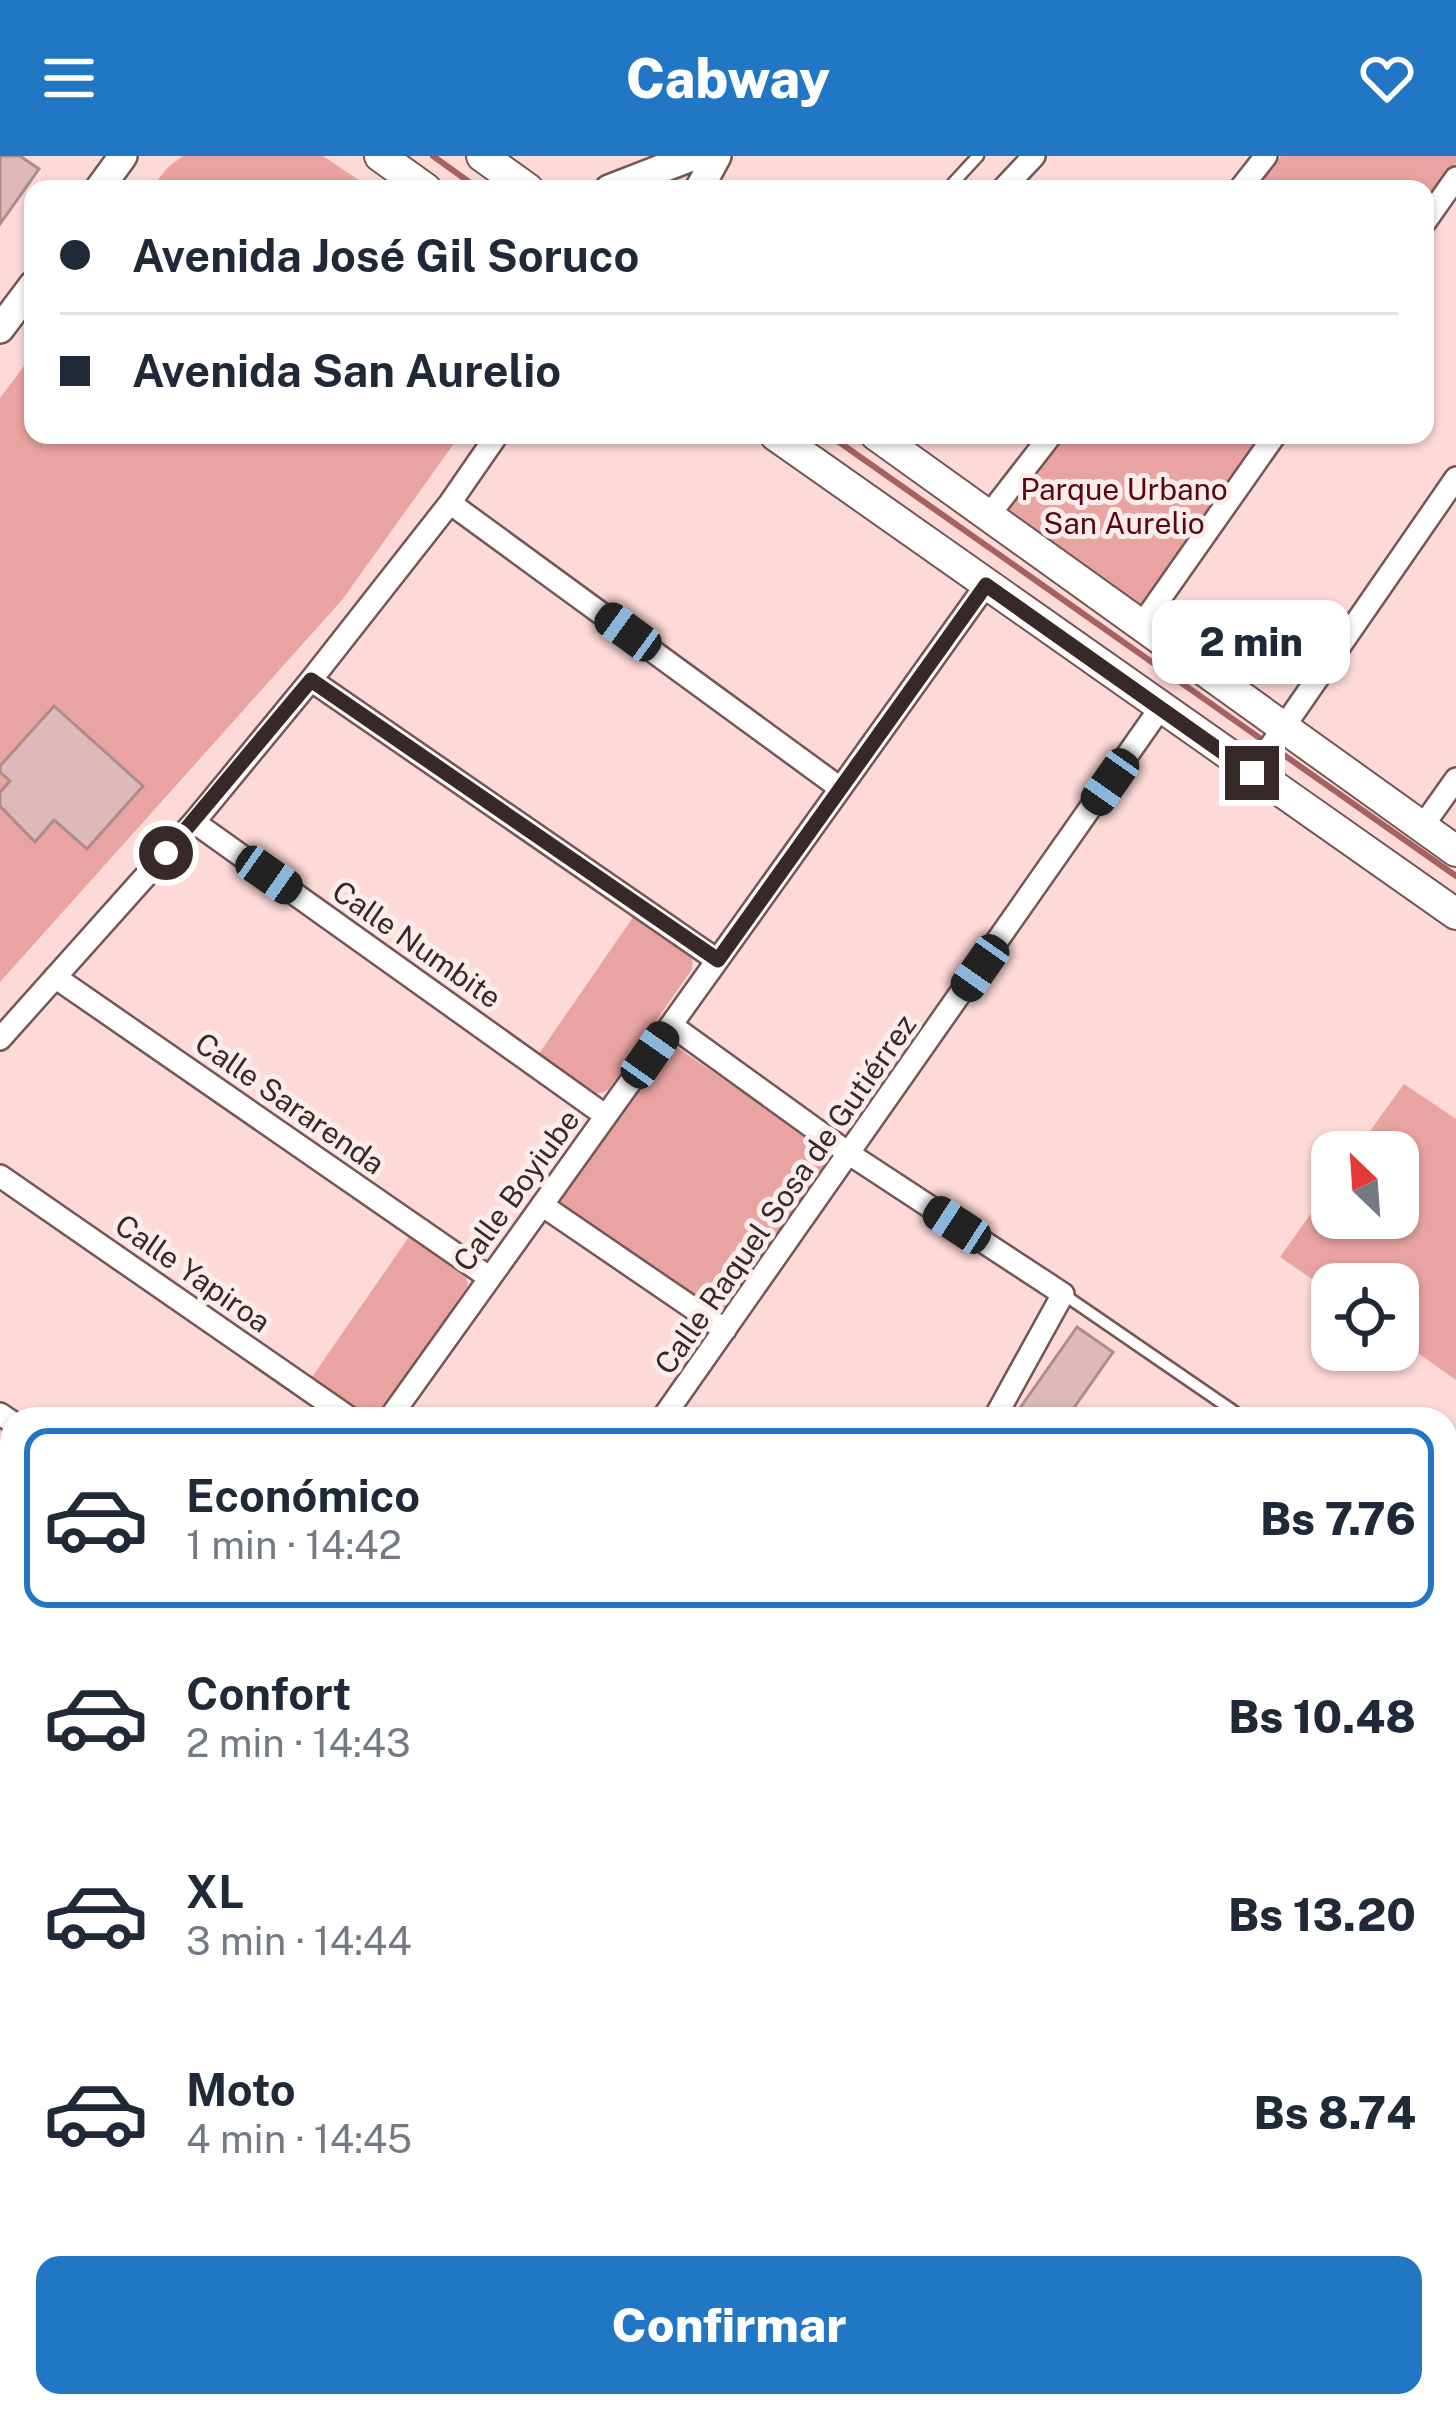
<!DOCTYPE html>
<html lang="es">
<head>
<meta charset="utf-8">
<style>
	body { margin:0; font-family:"Public Sans",sans-serif; background:#f6f6f7; color:#1f2937; height:100vh; display:flex; flex-direction:column; font-size:45px; white-space:nowrap }
	* { box-sizing:border-box; margin:0 }
	p { font-size:39px; color:#747a83 }
	.icon { flex:none; width:66px; height:66px; fill:none; stroke:currentColor; stroke-width:2; stroke-linecap:round; stroke-linejoin:round }
	.map { position:relative; flex:1; overflow:hidden }
	.drawer { position:absolute; left:0px; top:1251px; width:1458px; height:1011px; display:flex; flex-direction:column; background:#fff; border-radius:36px 36px 0 0; box-shadow:0 3px 9px #0004 }
	.drawer>* { flex:none }
	.hud { position:absolute; left:24px; top:24px; width:1410px; height:264px; border-radius:24px; box-shadow:0 3px 9px #0004; display:grid; align-content:center; height:264px; padding:0 36px; background:#fff }
	.needle { width:78px; rotate:335deg }
	.buttons { position:absolute; left:1311px; top:975px; display:grid; gap:24px }
	.buttons a { display:grid; place-items:center; width:108px; height:108px; border-radius:24px; background:#fff; box-shadow:0 3px 9px #0004; font-size:60px }
	.end { position:absolute; width:54px; height:54px; margin:-27px; border:15px solid #362928; background:#fff; box-shadow:0 0 0 6px #fff }
	.from { border-radius:50% }
	.bubble { position:absolute; height:84px; border-radius:24px; background:#fff; box-shadow:0 3px 9px #0004; font-size:39px; font-weight:800; line-height:84px; text-align:center }
	.car { position:absolute; width:36px; height:72px; margin:-36px -18px; border-radius:15px; box-shadow:0 0 9px 3px #0007; background:linear-gradient(#222 24%,#8ab4d8 0 40%,#222 0 76%,#8ab4d8 0 86%,#222 0) }
	.hud b { display:flex; align-items:center; gap:42px; height:114px; font-size:45px }
	.hud b+b { border-top:3px solid #e0e1e3 }
	.hud i { width:30px; height:30px; background:#1f2937 }
	ul { padding:21px 0 0; list-style:none }
	li { display:flex; align-items:center; gap:36px; height:180px; margin:0 24px 18px; padding:0 12px; border:6px solid transparent; border-radius:24px }
	li div { flex:1 }
	li b { display:block; font-size:45px }
	li em { font-style:normal; font-weight:800 }
	li.active { border-color:#2277c5 }
	li>.icon { width:108px; height:108px; stroke-width:1.5 }
	.action { display:flex; gap:24px; margin-top:auto; padding:24px 36px }
	.action a { flex:1; height:138px; border-radius:24px; background:#2277c5; color:#fff; font-size:48px; font-weight:800; line-height:138px; text-align:center }
	header { display:flex; justify-content:space-between; align-items:center; height:156px; padding:0 36px; background:#2277c5; color:#fff; font-size:54px; font-weight:800 }
	.map>svg:first-child { display:block }
	.green { fill:#e9a3a1 }
	.lines { fill:none; stroke-linecap:round; stroke-linejoin:round }
	.stream { stroke:#a56261; stroke-width:6 }
	.building { fill:#ddbab9; stroke:#ad8c8b; stroke-width:3 }
	.service-casing { stroke:#745755; stroke-width:15 }
	.minor-casing { stroke:#745755; stroke-width:26 }
	.tertiary-casing { stroke:#745755; stroke-width:32 }
	.secondary-casing { stroke:#745755; stroke-width:34 }
	.path { stroke:#b59a98; stroke-width:3; stroke-dasharray:3 9; stroke-linecap:butt }
	.service { stroke:#fff; stroke-width:10 }
	.minor { stroke:#fff; stroke-width:21 }
	.tertiary { stroke:#fff; stroke-width:27 }
	.secondary { stroke:#fff; stroke-width:30 }
	.route { stroke:#362928; stroke-width:15 }
	.labels { text-anchor:middle; dominant-baseline:central; stroke-width:10; stroke-linejoin:round; paint-order:stroke }
	.park-label { font-size:30px; fill:#590611; stroke:#fbedec }
	.street-label { font-size:30px; fill:#362928; stroke:#fbedec }
</style>
</head>
<body>
<header><svg class="icon" aria-label="menu" viewBox="0 0 24 24"><path d="M4 6h16M4 12h16M4 18h16"/></svg>Cabway<svg class="icon" aria-label="heart" viewBox="0 0 24 24"><path d="M12 20l-8-8c-3-5 5-10 8-4 3-6 11-1 8 4z"/></svg></header>
<div class="map">
<svg width="1456" height="2260" viewBox="0 0 1456 2260">
	<rect width="100%" height="100%" fill="#fddad8"/>
	<path class="green" d="M183,0H323L372,33H151L167,12Z
		M1281,0H1456V7L1425,50V33H1255Z
		M33,198V279H460L342,444L0,826V242Z
		M1063,279H1262L1140,450L1005,353Z
		M638,754L693,796L692,813L609,933C586,949 556,916 536,902Z
		M666,890L678,892L832,998L833,1007L720,1157L711,1159L561,1054L557,1045Z
		M1404,928L1456,963V1224L1398,1183V1128H1332V1137L1280,1101L1332,1028V1062H1398V996H1355Z
		M413,1075L465,1113L468,1129L386,1254L370,1261L312,1221Z
		M12,1727V2250H23L17,2260H0V1747Z
		M1046,2250H1201L1197,2260H1042Z"/>
	<g class="lines">
		<path class="stream" d="M433,0L479,33
			M829,279L1456,720"/>
	</g>
	<path class="building" d="M0,0H20L39,13L0,68Z
		M54,550L143,630L87,693L54,664L35,686L0,650V636L10,625L0,616V610Z
		M1077,1171L1113,1196L1066,1263H1036L1020,1252Z"/>
	<g class="lines">
		<defs>
			<path id="service" d="M953,27L978,0
				M1063,1138L1245,1263
				M1446,1401L1456,1408
				M1446,1694L1456,1687"/>
			<path id="minor" d="M1003,33L1034,0
				M1240,33L1266,0
				M1425,66L1456,22
				M450,347L840,632
				M989,359L1051,279
				M1140,471L1275,279
				M311,524L717,804
				M1252,617L1456,322
				M194,666L606,960
				M1422,671L1456,623
				M55,821L490,1122
				M671,869L851,999L1063,1138L994,1263
				M0,883L194,666L311,524L450,347L497,279
				M0,1020L351,1263
				M542,1049L725,1174
				M0,1258L12,1266
				M389,1263L986,429
				M662,1263L1161,551
				M0,1672L12,1650
				M1446,1984L1456,1961
				M505,2250L524,2260
				M854,2250L871,2260
				M43,2260L48,2250
				M305,2260L310,2250
				M734,2260L739,2250
				M1028,2260L1032,2250
				M1213,2260L1217,2250
				M1331,2260L1335,2250"/>
			<path id="tertiary" d="M99,33L123,0
				M609,33L694,0
				M699,33L717,0
				M0,173L33,129
				M0,1589L12,1593
				M1446,1887L1456,1890"/>
			<path id="secondary" d="M380,0L426,33
				M482,0L528,33
				M775,279L1456,758
				M876,279L1456,695"/>
		</defs>
		<use href="#service" class="service-casing"/>
		<use href="#minor" class="minor-casing"/>
		<use href="#tertiary" class="tertiary-casing"/>
		<use href="#secondary" class="secondary-casing"/>
		<path class="path" d="M0,1833L12,1841
			M0,2001L12,1981
			M0,2087L12,2093
			M0,2223L12,2230
			M0,2255L12,2234"/>
		<use href="#service" class="service"/>
		<use href="#minor" class="minor"/>
		<use href="#tertiary" class="tertiary"/>
		<use href="#secondary" class="secondary"/>
	</g>
	<g class="lines">
		<path class="route" d="M166,697L311,524L718,804L986,429L1252,617"/>
	</g>
	<g class="labels">
		<g class="park-label">
			<text x="1124" y="333">Parque Urbano<tspan x="1124" dy="34">San Aurelio</tspan></text>
		</g>
		<g class="street-label">
			<text transform="translate(417 788) rotate(35)">Calle Numbite</text>
			<text transform="translate(290 947) rotate(35)">Calle Sararenda</text>
			<text transform="translate(516 1034) rotate(-54)">Calle Boyiube</text>
			<text transform="translate(785 1038) rotate(-55)">Calle Raquel Sosa de Gutiérrez</text>
			<text transform="translate(193 1117) rotate(35)">Calle Yapiroa</text>
		</g>
	</g>
</svg>
<div class="buttons">
<a><svg class="needle" viewBox="-14 -14 28 28"><path d="M0-13l5 13h-10z" fill="#e53935"/><path d="M0 13l5-13h-10z" fill="#747a83"/></svg></a>
<a><svg class="icon" aria-label="locate" viewBox="0 0 24 24"><circle cx="12" cy="12" r="6"/><path d="M12 2v4M12 18v4M2 12h4M18 12h4"/></svg></a>
</div>
<i class="end from" style="left:166px;top:697px"></i>
<i class="end" style="left:1252px;top:617px"></i>
<div class="bubble" style="left:1152px;top:444px;width:198px">2 min</div>
<i class="car" style="left:628px;top:476px;rotate:306deg"></i>
<i class="car" style="left:1110px;top:626px;rotate:215deg"></i>
<i class="car" style="left:269px;top:719px;rotate:125deg"></i>
<i class="car" style="left:980px;top:812px;rotate:215deg"></i>
<i class="car" style="left:650px;top:899px;rotate:35deg"></i>
<i class="car" style="left:957px;top:1069px;rotate:303deg"></i>
<div class="hud">
<b><i class="from"></i>Avenida José Gil Soruco</b>
<b><i></i>Avenida San Aurelio</b>
</div>
<section class="drawer">
<ul>
<li class="active"><svg class="icon" aria-label="car" viewBox="0 0 24 24"><path d="M5 17H2v-5l4-1 3-4h7l3 4 3 1v5h-3M9 17h6M6 11h13"/><circle cx="7" cy="17" r="2"/><circle cx="17" cy="17" r="2"/></svg><div><b>Económico</b><p>1 min · 14:42</p></div><em>Bs 7.76</em></li>
<li><svg class="icon" aria-label="car" viewBox="0 0 24 24"><path d="M5 17H2v-5l4-1 3-4h7l3 4 3 1v5h-3M9 17h6M6 11h13"/><circle cx="7" cy="17" r="2"/><circle cx="17" cy="17" r="2"/></svg><div><b>Confort</b><p>2 min · 14:43</p></div><em>Bs 10.48</em></li>
<li><svg class="icon" aria-label="car" viewBox="0 0 24 24"><path d="M5 17H2v-5l4-1 3-4h7l3 4 3 1v5h-3M9 17h6M6 11h13"/><circle cx="7" cy="17" r="2"/><circle cx="17" cy="17" r="2"/></svg><div><b>XL</b><p>3 min · 14:44</p></div><em>Bs 13.20</em></li>
<li><svg class="icon" aria-label="car" viewBox="0 0 24 24"><path d="M5 17H2v-5l4-1 3-4h7l3 4 3 1v5h-3M9 17h6M6 11h13"/><circle cx="7" cy="17" r="2"/><circle cx="17" cy="17" r="2"/></svg><div><b>Moto</b><p>4 min · 14:45</p></div><em>Bs 8.74</em></li>
</ul>
<div class="action"><a>Confirmar</a></div>
</section>
</div>
</body>
</html>
